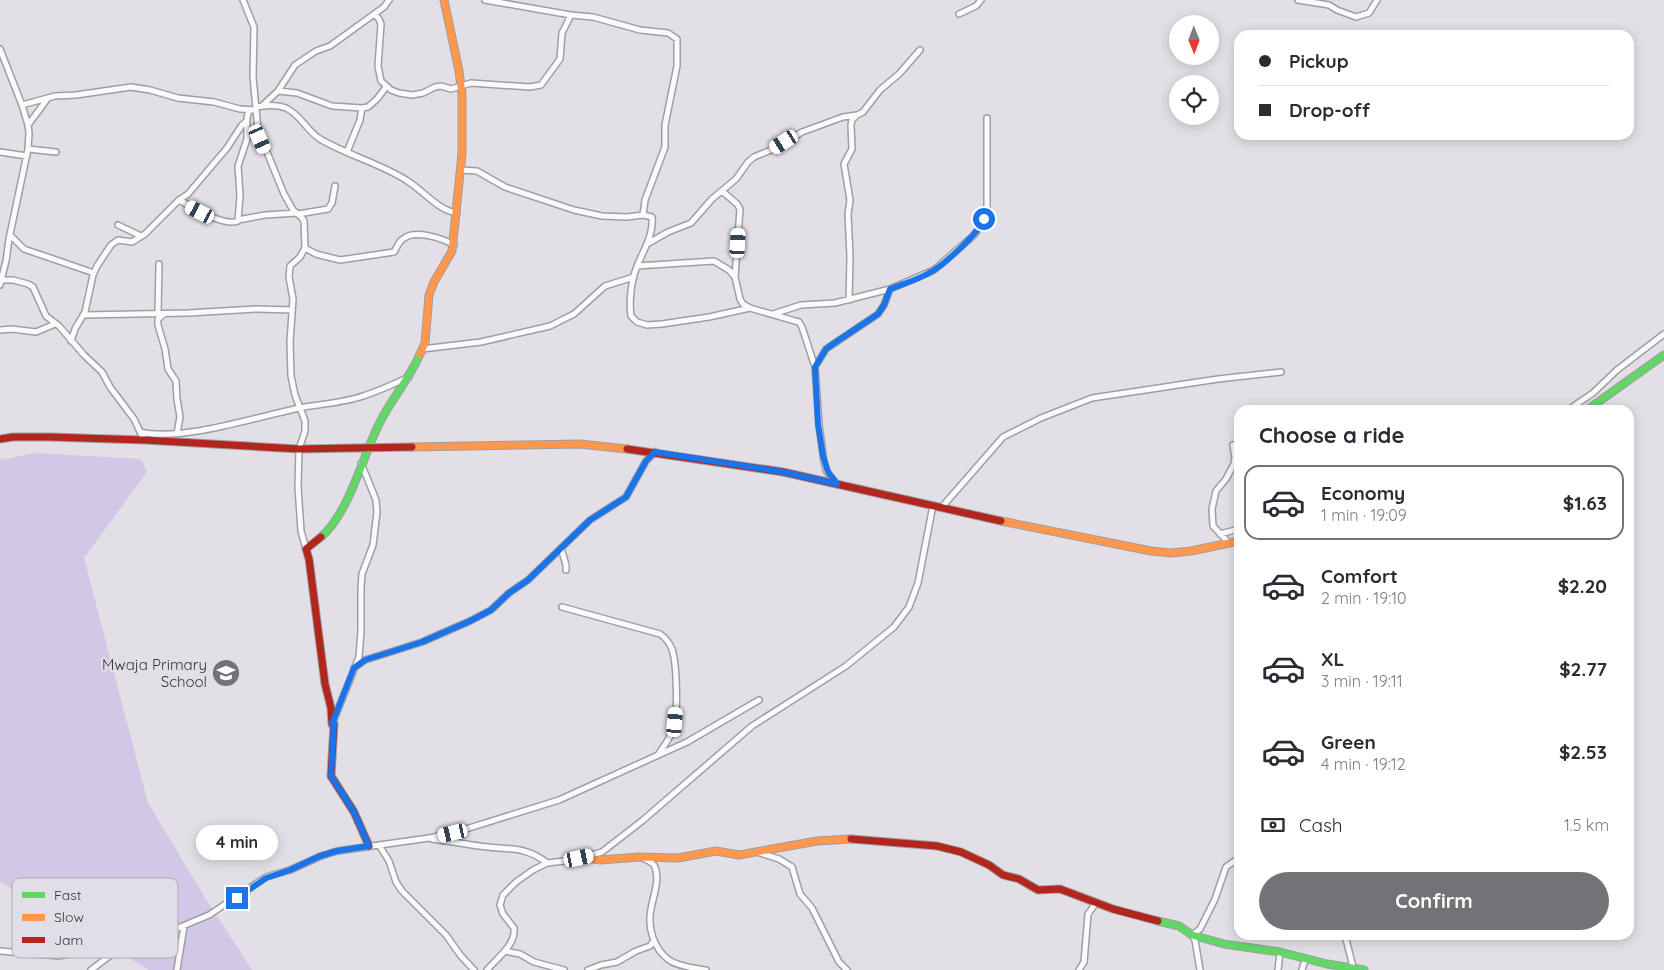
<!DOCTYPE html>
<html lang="en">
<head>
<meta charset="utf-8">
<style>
	body { margin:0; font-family:Quicksand,sans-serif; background:#f2f2f3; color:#2b2b33; height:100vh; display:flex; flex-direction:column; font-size:19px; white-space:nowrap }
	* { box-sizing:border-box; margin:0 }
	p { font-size:16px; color:#7c7c81 }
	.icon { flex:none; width:28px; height:28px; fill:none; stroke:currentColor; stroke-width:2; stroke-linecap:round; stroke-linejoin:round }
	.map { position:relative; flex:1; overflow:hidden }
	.side { position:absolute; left:1234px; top:405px; width:400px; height:535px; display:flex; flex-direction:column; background:#fff; border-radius:15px; box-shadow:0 2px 12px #0003 }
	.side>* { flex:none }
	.guide { position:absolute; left:1234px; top:30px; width:400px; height:110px; border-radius:15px; box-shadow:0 2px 12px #0003; display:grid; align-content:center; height:110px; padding:0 25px; background:#fff }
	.needle { width:32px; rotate:179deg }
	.buttons { position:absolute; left:1169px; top:15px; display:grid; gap:10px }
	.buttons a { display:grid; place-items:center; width:50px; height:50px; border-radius:50%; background:#fff; box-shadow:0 2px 12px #0003; font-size:25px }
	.end { position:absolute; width:22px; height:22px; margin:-11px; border:6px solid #1a73e8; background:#fff; box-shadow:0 0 0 2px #fff }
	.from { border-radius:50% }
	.bubble { position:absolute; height:35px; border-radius:18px; background:#fff; box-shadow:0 2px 12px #0003; font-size:16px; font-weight:700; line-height:35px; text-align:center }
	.car { position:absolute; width:15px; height:30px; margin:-15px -8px; border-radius:6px; box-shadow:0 0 4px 1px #0007; background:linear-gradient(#fff 24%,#345 0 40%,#fff 0 76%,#345 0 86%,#fff 0) }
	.guide b { display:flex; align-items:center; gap:18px; height:48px; font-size:19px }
	.guide b+b { border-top:1px solid #e1e1e2 }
	.guide i { width:12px; height:12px; background:#2b2b33 }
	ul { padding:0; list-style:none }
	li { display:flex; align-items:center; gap:15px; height:75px; margin:0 10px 8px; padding:0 15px; border:2px solid transparent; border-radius:15px }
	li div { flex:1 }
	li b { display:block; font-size:19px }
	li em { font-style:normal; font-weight:700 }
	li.active { border-color:#737276 }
	li>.icon { width:45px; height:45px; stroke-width:1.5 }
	h2 { padding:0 25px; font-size:22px; line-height:60px }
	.pay { display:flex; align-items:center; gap:12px; height:55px; padding:0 25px; font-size:19px }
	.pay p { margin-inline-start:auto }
	.primary-button { display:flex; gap:10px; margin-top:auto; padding:10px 25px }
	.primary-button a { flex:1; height:58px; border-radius:30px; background:#737276; color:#fff; font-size:20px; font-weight:700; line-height:58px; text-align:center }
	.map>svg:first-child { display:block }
	.green { fill:#d3c7e7 }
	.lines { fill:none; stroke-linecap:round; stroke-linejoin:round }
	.street-casing { stroke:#9f9ea2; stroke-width:8 }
	.fast-casing { stroke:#9f9ea2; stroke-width:9 }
	.slow-casing { stroke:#9f9ea2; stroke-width:9 }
	.jam-casing { stroke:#9f9ea2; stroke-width:9 }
	.street { stroke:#fbfafb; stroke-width:5 }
	.fast { stroke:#63d668; stroke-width:7 }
	.slow { stroke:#ff974d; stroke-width:7 }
	.jam { stroke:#b3261e; stroke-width:7 }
	.route { stroke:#1a73e8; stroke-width:6 }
	.labels { text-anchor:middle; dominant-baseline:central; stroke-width:4.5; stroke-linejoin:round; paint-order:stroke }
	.poi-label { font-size:15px; fill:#373639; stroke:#e1dee8; text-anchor:end }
	.key { fill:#e1dee8; stroke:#aeacb4; stroke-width:1 }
	.key-label { font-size:14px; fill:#373639 }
</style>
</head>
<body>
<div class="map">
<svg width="1664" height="970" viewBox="0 0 1664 970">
	<rect width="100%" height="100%" fill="#e2e0e6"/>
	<path class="green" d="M35,453L141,459L147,472L84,558L148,803L204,896L252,970H149L0,882V460Z"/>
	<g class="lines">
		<defs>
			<path id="street" d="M243,0L254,27L253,77L258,130L284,194L293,210L302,218L304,221L305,248L300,257L290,266L289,277L293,299L290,342L291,376L295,395L305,421V431L299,449L298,487L301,531L306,549
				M485,0L571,15L593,17L640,30L668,33L677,39V66L665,125V147L645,200L643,215
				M1298,0L1329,5L1337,10L1356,17L1369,13L1377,0
				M374,14L379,19L381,24L378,66L381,81L391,90L399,93L412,95L423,93L435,87L441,86L451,89L471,83L530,87L541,85L560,59L562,33L571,15
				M959,14L976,6L981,0
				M0,49L22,105L28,125L29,133L28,149L9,239L6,261L0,285
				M278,91L297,93L332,106L362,108L368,107L377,99L386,87
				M22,105L55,96L76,95L131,87L150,90L178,98L214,102L240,109L255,110
				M263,105L278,91L295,65L316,51L330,46L384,7L389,0
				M256,107C266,105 276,104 286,108C301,115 307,131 320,139C347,155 379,163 406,180C423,190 437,210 457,213
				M28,125L48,98
				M28,149L56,152
				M0,152L27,156
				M347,152L360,120L362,108
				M461,170L477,171L505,187L574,210L602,216L627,217L643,215L652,217C654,236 642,252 636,269C631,282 629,302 631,316L637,322L647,325L662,324L709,317L750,308
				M722,191L737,204L740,209L735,277L740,299L743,304L750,308L795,321L799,322L802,327L815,367L819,425L824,462L827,472L837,484
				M179,200C192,207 224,227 238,221L240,195L238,166L247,139V118L249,110
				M298,214L328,209L332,203L335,186
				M238,220L265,215L297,213
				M118,225L141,236
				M10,235L24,249L94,273
				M647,244L668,232L691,223L712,199L736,179L748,162L754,157L771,150L802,132L843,117L857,115L863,112L880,90L899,74L920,50
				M305,248L316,254L340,260L394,252C397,248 398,242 403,239C414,229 442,238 454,245
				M637,266L714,261L729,270L735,277
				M1,280H13L28,284L33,287L46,316L59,326L84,355L102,372L110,387L134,419L144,440
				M849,300L850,256L848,214L850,200L844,164L852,149L851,125L852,120L857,115
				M158,313L159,264
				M164,314L158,319V325L165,349L168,369L176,381L177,399L180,417L177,433
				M773,314L801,305L835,303L890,289L934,270L973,236L983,223L987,207V118
				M83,315L188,313L256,309L292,310
				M0,330L12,329L36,332L55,324
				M71,341L75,329L85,312L93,275L97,266L111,245L118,240L132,242L145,234L179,200L188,194L227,148L242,125L247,121
				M422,349L481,342L550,326L574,314L605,286L634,277
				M815,367L826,349L878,314L884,305L890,289
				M1568,410L1593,393L1617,370L1664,334
				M140,432C180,442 257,417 299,408C320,404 343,403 363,396C379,391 394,384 409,377
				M942,507L1003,437L1041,418L1092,398L1218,379L1281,372
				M1220,534L1239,529
				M1229,543L1213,526L1212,509L1216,491L1226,479L1234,464L1235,457L1233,445
				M561,548L566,565V570
				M562,607L660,634C666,638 669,642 672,649C677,664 678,713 674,728C670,738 664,746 658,755
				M354,668L365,660L422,642L470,621L491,610L509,593L528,580L590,520L626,497L646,461L655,452
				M333,722L359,657L361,631V588L362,574L373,545L377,512L376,500L361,463
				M432,839C448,841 464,844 479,846C505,850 525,845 547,863
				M379,845L389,861L396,882L402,891L446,935L461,956L474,970
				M757,852L779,859L792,867L800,894L812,908L839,962L847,970
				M643,858C647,860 654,863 655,867C660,880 653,897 651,909C647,928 654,949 669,960C679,967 695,968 706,970
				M1345,935L1353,967
				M0,951L59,956L93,949L117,952
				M505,951L520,954L534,962L564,970
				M91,970L112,954L126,947L156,935L178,928L209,915L266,877L290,870L321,856L337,851L429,838L453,833L559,800L687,742L759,700
				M177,970L184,926
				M487,970C497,958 516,945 514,928L503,914L500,905L503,895L516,882L533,870L547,863L573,860L602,852L642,821L752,726L846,666L894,627L909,607L918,583L933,505
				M588,970L601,965L617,962L636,951L650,946L653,942
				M1079,970L1084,962L1088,914L1096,903
				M1200,970L1195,940L1192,935L1200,929L1215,899L1226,867L1239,858
				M1278,970L1280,952
				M1302,970L1305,960L1303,958"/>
			<path id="fast" d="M1587,410L1664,355
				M321,537C349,513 362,458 379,424C391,399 409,380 420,354
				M1158,921L1179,926L1192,935L1224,944L1280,952L1327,964L1364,970"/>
			<path id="slow" d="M420,354L425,343L429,295L434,282L452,251L462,154V94L459,71L444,0
				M412,447L580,444L627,449
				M1001,521L1151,551L1171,553L1191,551L1239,541
				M579,857L601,860L639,857L678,858L716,851L739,855L817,841L851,839"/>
			<path id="jam" d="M0,439L13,437H50L144,440L299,449L412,447
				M627,449L783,472L1001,521
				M321,537L306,549L309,559L325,684L331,708L332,724H334L331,776L354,812L369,846
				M851,839L937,846L961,852L989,865L1003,875L1019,879L1038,890L1060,889L1113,909L1158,921"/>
		</defs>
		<use href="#street" class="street-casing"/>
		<use href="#fast" class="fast-casing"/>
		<use href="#slow" class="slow-casing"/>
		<use href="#jam" class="jam-casing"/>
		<use href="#street" class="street"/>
		<use href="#fast" class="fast"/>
		<use href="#slow" class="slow"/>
		<use href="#jam" class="jam"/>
	</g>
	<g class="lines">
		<path class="route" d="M237,898L266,878L290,870L320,856L337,851L369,846L354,812L331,776L334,724H332L354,668L365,660L422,642L470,621L491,610L509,593L528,580L590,520L626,497L646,461L655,452L783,472L837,484L828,472L823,456L818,424L815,367L826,349L833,344L878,314L884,305L890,289C903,284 917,280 929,273C943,266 979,233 984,219"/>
	</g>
	<defs>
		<symbol id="school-disc" viewBox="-11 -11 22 22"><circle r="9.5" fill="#737276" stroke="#e1dee8"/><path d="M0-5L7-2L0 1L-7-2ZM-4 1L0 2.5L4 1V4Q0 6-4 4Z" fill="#fff"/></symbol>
	</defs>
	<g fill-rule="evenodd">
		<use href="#school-disc" x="210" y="657" width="32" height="32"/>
	</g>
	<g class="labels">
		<g class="poi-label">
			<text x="207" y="664">Mwaja Primary<tspan x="207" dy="17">School</tspan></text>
		</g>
	</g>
	<rect x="12" y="878" width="166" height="80" rx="8" class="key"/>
	<rect x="22" y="892" width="23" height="6" fill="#63d668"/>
	<rect x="22" y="914" width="23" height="7" fill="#ff974d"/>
	<rect x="22" y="937" width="23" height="6" fill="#b3261e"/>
	<g class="key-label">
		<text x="54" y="900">Fast</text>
		<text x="54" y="922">Slow</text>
		<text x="54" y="945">Jam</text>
	</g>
</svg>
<div class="buttons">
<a><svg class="needle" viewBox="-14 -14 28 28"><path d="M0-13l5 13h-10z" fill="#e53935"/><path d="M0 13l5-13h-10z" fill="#7c7c81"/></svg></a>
<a><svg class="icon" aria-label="locate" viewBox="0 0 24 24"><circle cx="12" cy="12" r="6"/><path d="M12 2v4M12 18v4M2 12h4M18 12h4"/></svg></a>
</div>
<i class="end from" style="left:984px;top:219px"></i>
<i class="end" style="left:237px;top:898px"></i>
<div class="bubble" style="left:196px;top:825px;width:82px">4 min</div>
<i class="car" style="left:260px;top:139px;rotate:156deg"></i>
<i class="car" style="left:784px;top:142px;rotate:238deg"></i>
<i class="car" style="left:200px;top:212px;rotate:297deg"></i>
<i class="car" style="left:738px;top:243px;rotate:3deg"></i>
<i class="car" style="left:675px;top:722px;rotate:5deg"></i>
<i class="car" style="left:453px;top:833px;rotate:257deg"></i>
<i class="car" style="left:579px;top:858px;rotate:78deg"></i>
<div class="guide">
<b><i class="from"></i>Pickup</b>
<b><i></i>Drop-off</b>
</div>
<section class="side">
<h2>Choose a ride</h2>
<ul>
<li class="active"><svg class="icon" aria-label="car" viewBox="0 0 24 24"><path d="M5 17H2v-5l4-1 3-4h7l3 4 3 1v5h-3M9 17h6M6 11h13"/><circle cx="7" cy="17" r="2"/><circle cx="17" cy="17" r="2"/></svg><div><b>Economy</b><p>1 min · 19:09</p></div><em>$1.63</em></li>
<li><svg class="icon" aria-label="car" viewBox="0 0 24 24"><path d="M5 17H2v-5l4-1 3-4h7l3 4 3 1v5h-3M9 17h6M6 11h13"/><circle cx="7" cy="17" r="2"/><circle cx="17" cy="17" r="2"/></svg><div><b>Comfort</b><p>2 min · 19:10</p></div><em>$2.20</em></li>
<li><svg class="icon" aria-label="car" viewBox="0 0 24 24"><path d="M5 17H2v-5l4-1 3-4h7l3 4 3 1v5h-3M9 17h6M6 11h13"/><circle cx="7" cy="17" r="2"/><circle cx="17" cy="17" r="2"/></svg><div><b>XL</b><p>3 min · 19:11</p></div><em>$2.77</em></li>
<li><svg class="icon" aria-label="car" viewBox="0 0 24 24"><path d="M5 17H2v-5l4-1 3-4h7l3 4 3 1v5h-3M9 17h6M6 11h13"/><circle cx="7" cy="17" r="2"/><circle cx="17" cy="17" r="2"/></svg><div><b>Green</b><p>4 min · 19:12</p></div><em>$2.53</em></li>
</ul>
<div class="pay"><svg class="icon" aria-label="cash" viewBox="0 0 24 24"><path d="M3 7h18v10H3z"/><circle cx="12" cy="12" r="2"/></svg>Cash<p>1.5 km</p></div>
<div class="primary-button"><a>Confirm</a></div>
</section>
</div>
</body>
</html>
